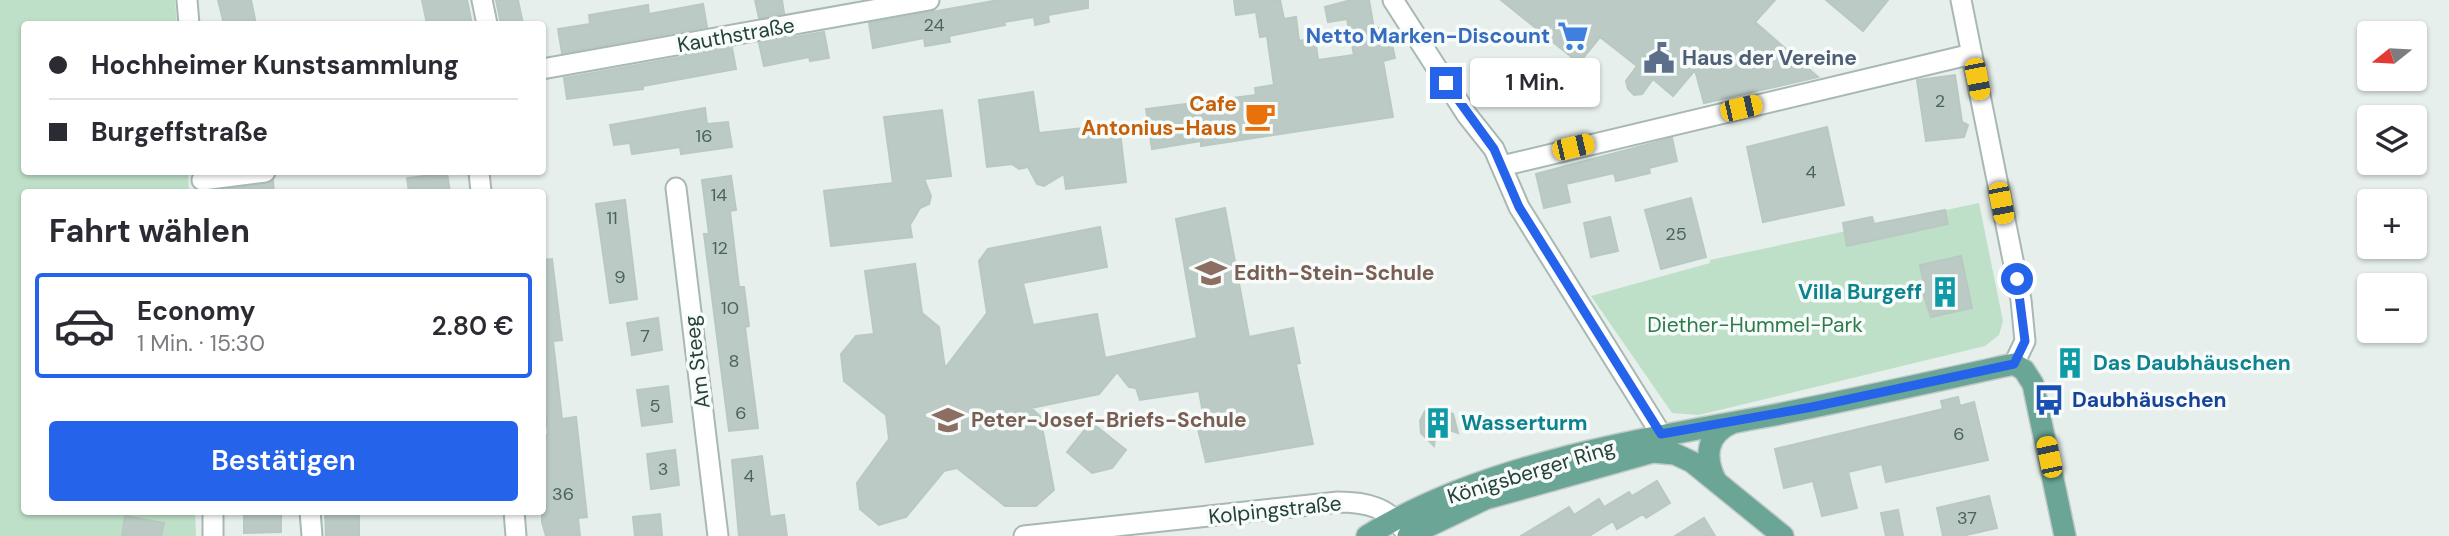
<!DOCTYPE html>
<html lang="de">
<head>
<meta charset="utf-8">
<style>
	body { margin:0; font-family:"DM Sans",sans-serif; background:#f7f7f7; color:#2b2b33; height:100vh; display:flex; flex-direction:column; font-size:26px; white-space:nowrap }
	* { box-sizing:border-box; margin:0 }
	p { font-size:23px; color:#7c7c81 }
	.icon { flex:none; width:38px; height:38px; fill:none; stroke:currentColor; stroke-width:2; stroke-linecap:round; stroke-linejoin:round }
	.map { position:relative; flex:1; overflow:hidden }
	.panel { position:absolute; left:21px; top:189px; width:525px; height:326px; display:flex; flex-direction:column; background:#fff; border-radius:7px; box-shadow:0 2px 5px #0004 }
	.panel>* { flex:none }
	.top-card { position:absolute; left:21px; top:21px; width:525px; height:154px; border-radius:7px; box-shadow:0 2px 5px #0004; display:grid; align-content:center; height:154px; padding:0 28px; background:#fff }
	.needle { width:46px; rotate:252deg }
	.tools { position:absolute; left:2357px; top:21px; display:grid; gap:14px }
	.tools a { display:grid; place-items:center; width:70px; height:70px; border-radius:7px; background:#fff; box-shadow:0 2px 5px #0004; font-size:35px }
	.end { position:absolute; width:32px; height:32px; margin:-16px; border:9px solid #2563eb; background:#fff; box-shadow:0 0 0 4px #fff }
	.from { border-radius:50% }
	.bubble { position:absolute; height:49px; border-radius:7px; background:#fff; box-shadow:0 2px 5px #0004; font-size:23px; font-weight:600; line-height:49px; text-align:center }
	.car { position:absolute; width:21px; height:42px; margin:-21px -10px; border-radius:9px; box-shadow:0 0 5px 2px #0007; background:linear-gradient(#f5c518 24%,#345 0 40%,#f5c518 0 76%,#345 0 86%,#f5c518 0) }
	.top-card b { display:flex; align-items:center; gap:24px; height:66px; font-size:26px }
	.top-card b+b { border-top:2px solid #e1e1e2 }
	.top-card i { width:18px; height:18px; background:#2b2b33 }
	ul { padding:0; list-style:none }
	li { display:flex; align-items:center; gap:21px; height:105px; margin:0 14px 10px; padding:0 14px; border:4px solid #e1e1e2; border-radius:7px }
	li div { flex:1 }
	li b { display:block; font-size:26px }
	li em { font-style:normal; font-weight:600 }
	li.selected { border-color:#2563eb }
	li>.icon { width:63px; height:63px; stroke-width:1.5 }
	h2 { padding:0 28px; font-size:32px; line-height:84px }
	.cta { display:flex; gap:14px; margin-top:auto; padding:14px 28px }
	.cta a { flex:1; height:80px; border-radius:7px; background:#2563eb; color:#fff; font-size:28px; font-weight:600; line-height:80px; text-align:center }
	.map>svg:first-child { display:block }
	.green { fill:#bfe0c8 }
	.building { fill:#bbcac4; stroke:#b8c9c2; stroke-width:2 }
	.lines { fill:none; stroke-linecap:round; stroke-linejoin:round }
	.minor-casing { stroke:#a8b8b2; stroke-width:23 }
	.major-casing { stroke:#c2cac8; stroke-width:24 }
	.minor { stroke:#fff; stroke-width:19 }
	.major { stroke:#6aa596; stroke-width:21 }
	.route { stroke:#2563eb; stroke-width:9 }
	.labels { text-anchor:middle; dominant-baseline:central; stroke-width:7; stroke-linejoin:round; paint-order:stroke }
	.number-label { font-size:18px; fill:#4a645c }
	.street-label { font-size:21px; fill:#24423a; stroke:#f7fbf9 }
	.shop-label { font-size:21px; font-weight:bold; fill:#366cbe; stroke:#f7fbf9; text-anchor:end }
	.service-label { font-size:21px; font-weight:bold; fill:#4e5e75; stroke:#f7fbf9; text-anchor:start }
	.food-label { font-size:21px; font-weight:bold; fill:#c56008; stroke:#f7fbf9; text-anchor:end }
	.education-label { font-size:21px; font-weight:bold; fill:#785e54; stroke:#f7fbf9; text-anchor:start }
	.culture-label { font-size:21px; font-weight:bold; fill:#0d838f; stroke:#f7fbf9; text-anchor:start }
	.park-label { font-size:21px; fill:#2d7a4b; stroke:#f7fbf9 }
	.transit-label { font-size:21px; font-weight:bold; fill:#164399; stroke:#f7fbf9; text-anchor:start }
</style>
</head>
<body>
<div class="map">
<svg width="2449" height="536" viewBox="0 0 2449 536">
	<rect width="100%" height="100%" fill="#e6efeb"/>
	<path class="green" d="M0,0H175L177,24H24V172H188L189,192H24V511H195L196,536H0Z
		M1979,203L2003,321L1999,335L1985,346L1699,415L1672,413L1591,296L1710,263V260Z"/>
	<path class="building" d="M218,0H251L256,24H224Z
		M422,0H467L472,24H427Z
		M496,0H518L523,24H501Z
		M755,0H782L784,13L759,18Z
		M999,0H1088V8L1048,15L1049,22L1035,25L1034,17L1004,22L1005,25L949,36L950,42L925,46L924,38L873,48L869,23Z
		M1234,0H1280L1284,19L1296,17L1299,41L1315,38L1318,60L1354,55L1347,19L1328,22L1325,7L1351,0H1369L1374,29L1388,26L1395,58L1383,61L1393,117L1201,146V141L1152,149L1146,109L1256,95L1255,88L1274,85L1267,36L1260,37L1256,12L1236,15Z
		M1501,0H1775L1755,22L1818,77L1704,103L1695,70L1673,96L1653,79L1642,94L1634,95L1628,89L1626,81L1637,66L1600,37L1579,63Z
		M1826,0H1888L1863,31Z
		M703,4L707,27L562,53L558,29L590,24L589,15L648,5L649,14Z
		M824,32L829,58L810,61L809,57L764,66L759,43Z
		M732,48L736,69L643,86V89L567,99L564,78Z
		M1955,75L1962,122L1968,125L1964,137L1926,141L1917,80Z
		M1033,92L1039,133L1119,124L1126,182L1066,189L1064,174L1044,186L1037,184L1028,167L1019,169L1012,164L987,167L979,100Z
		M705,108L707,124L728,122L732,147L681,154L680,147L632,154L630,143L614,145L610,125Z
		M942,110L951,176L924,179L931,196L929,204L920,208L910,225L912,237L831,246L824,191L893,183L884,117Z
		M1827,127L1844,205L1763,222L1747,147Z
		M1672,138L1677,161L1649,168L1650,173L1616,181L1614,173L1566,184L1570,202L1544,208L1536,174Z
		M447,173L450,192H409L407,178Z
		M731,176L736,210L730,211L739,287H744L749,326L745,327L758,428L729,431L704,234H709L702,180Z
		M273,181L274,192H228L227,189Z
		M1691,198L1706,257L1661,269L1645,210Z
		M625,200L637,299L610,303L596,204Z
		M1225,208L1249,337L1293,328L1300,363L1296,364L1313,444L1206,462L1197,425L1205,424L1199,391L1140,400L1136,388L1129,387L1117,372L1099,394L1031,408L1040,416L1054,490L1036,506H1005L957,468L944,471L906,517L879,525L860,509L857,483L889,439L886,415L844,381L841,354L856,336L874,334L865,271L915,264L922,313L939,327L945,368L987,313L979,261L988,249L1100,227L1107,267L1023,283L1033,325L1097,314L1105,358L1197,338L1176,219Z
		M1945,210L1948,224L1847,246L1843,223L1872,217L1874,224Z
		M1610,217L1618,251L1591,257L1584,223Z
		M1961,256L1972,308L1931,317L1920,284L1924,283L1920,265Z
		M552,259L562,340L553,341L562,419L576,417L587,517L578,518L580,536H546L542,522V435L548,434L542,388V260Z
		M658,318L662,350L632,355L627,323Z
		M2059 363a11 11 0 1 1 22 0a11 11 0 1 1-22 0Z
		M668,386L672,422L642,426L637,390Z
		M1958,397L1960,406L1974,402L1988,460L1886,482L1882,464L1848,472L1857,508L1822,516L1813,481L1784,488L1775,449L1943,409L1941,401Z
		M1436,407L1453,414L1458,433L1437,426L1434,446L1421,433L1420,421L1425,411Z
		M1091,422L1126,450L1112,468L1092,473L1067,452Z
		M675,450L679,485L651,489L647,454Z
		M762,456L770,517L784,515L787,536H739L732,460Z
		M1657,481L1670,503L1646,518L1643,514L1617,529L1613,521L1589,536H1521L1569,507L1574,515L1599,499L1604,507L1629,492L1632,496Z
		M1989,496L1997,528L1962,536H1943L1937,508Z
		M1898,510L1903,536H1886L1881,513Z
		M244,511H281V532L244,533Z
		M325,511H359V536H326Z
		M660,514L662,536H635L633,517Z
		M125,516L164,523L161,536H122Z
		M1704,518L1715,536H1675Z"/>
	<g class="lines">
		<defs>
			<path id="minor" d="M187,0L189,24
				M482,0L487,24
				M1393,0L1467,115L1494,149L1519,207L1661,434V443L1657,449
				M1961,0L2021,300L2025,341L2014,364
				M542,69L929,0
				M1502,166L1972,54
				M479,172L481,192
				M202,180L265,172
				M676,188L718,536
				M213,511V536
				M310,511L312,536
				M514,511L516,536
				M1024,536L1338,502C1366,502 1389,507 1405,532"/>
			<path id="major" d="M1716,481C1704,458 1706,434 1732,423
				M1367,536C1481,464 1638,440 1769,416C1851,400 1932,382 2014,364L2024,370L2033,384L2065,536
				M1408,536L1485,499L1653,452L1675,454L1692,462L1783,536"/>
		</defs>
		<use href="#minor" class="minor-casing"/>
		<use href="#major" class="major-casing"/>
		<use href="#minor" class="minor"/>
		<use href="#major" class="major"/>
	</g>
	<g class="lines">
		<path class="route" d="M1446,83L1494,149L1519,207L1661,434L1812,407L2014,364L2025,341L2017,279"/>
	</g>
	<defs>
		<symbol id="supermarket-bare" viewBox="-9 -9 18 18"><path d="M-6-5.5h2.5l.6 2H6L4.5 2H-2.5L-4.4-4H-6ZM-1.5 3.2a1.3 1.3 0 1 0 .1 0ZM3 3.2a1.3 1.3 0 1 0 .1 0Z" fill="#3f7fe0" stroke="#f7fbf9" stroke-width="2.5" paint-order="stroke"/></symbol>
		<symbol id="civic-bare" viewBox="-9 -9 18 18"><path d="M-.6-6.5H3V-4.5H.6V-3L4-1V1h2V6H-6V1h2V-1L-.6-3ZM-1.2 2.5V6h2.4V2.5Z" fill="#5c6f8a" stroke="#f7fbf9" stroke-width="2.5" paint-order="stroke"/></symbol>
		<symbol id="cafe-bare" viewBox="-9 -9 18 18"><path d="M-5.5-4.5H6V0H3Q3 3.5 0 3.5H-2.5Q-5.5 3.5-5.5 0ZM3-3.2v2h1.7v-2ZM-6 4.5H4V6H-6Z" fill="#e8710a" stroke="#f7fbf9" stroke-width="2.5" paint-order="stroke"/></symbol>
		<symbol id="school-bare" viewBox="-9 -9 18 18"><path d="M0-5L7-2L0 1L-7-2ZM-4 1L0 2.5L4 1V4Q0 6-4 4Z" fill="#8d6e63" stroke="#f7fbf9" stroke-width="2.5" paint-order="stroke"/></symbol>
		<symbol id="building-bare" viewBox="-9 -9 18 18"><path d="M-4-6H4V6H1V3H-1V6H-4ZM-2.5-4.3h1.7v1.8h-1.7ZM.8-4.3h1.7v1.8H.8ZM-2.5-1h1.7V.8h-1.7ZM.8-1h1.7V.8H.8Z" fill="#0f9aa8" stroke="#f7fbf9" stroke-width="2.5" paint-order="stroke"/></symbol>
		<symbol id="bus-bare" viewBox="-9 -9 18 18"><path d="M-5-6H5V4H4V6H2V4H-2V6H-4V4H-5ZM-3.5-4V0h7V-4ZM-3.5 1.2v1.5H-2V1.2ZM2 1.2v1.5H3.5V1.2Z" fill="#1a4fb4" stroke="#f7fbf9" stroke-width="2.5" paint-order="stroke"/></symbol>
	</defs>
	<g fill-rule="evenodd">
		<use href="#supermarket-bare" x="1551" y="14" width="44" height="44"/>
		<use href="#civic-bare" x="1637" y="36" width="44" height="44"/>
		<use href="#cafe-bare" x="1238" y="94" width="44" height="44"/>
		<use href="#school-bare" x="1189" y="251" width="44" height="44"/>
		<use href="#building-bare" x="1923" y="270" width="44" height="44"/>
		<use href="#building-bare" x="2048" y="341" width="44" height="44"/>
		<use href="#bus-bare" x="2027" y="378" width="44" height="44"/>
		<use href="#school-bare" x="926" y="398" width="44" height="44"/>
		<use href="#building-bare" x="1416" y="401" width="44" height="44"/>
	</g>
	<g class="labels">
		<g class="number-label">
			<text x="934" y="25">24</text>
			<text x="1940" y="101">2</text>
			<text x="704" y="136">16</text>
			<text x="1811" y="172">4</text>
			<text x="719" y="195">14</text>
			<text x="612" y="218">11</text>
			<text x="1676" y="234">25</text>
			<text x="720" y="248">12</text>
			<text x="620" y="277">9</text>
			<text x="730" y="308">10</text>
			<text x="645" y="336">7</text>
			<text x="734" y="361">8</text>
			<text x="655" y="406">5</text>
			<text x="741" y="413">6</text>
			<text x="1959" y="434">6</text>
			<text x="663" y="469">3</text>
			<text x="749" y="476">4</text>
			<text x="563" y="494">36</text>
			<text x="1967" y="518">37</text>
		</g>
		<g class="street-label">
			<text transform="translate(736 35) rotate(-10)">Kauthstraße</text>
			<text transform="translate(697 362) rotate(-97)">Am Steeg</text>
			<text transform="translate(1531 472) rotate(-17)">Königsberger Ring</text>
			<text transform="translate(1275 510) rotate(-6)">Kolpingstraße</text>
		</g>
		<g class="shop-label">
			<text x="1550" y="36">Netto Marken-Discount</text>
		</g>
		<g class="service-label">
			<text x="1682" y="58">Haus der Vereine</text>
		</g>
		<g class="food-label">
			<text x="1237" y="104">Cafe<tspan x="1237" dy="24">Antonius-Haus</tspan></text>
		</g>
		<g class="education-label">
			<text x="1234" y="273">Edith-Stein-Schule</text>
			<text x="971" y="420">Peter-Josef-Briefs-Schule</text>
		</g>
		<g class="culture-label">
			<text x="1922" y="292" text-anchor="end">Villa Burgeff</text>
			<text x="2093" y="363">Das Daubhäuschen</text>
			<text x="1461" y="423">Wasserturm</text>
		</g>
		<g class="park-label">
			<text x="1755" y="325">Diether-Hummel-Park</text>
		</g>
		<g class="transit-label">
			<text x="2072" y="400">Daubhäuschen</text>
		</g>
	</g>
</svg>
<div class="tools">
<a><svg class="needle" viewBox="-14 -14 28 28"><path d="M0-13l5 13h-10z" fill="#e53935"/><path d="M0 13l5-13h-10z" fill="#7c7c81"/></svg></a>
<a><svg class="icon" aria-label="layers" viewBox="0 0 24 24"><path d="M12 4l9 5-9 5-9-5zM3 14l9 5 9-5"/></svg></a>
<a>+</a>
<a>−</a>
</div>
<i class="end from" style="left:2017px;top:279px"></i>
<i class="end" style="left:1446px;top:83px"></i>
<div class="bubble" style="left:1470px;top:58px;width:130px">1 Min.</div>
<i class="car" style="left:1977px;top:79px;rotate:169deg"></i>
<i class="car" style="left:1741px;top:108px;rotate:77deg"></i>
<i class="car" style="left:1573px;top:147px;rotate:77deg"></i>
<i class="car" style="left:2001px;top:203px;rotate:169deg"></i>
<i class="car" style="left:2049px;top:457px;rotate:348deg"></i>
<div class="top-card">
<b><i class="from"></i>Hochheimer Kunstsammlung</b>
<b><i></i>Burgeffstraße</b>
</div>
<section class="panel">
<h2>Fahrt wählen</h2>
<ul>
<li class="selected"><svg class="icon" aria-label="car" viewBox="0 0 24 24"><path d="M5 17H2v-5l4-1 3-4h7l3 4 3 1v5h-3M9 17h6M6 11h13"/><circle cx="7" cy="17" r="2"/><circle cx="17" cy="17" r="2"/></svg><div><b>Economy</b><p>1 Min. · 15:30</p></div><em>2.80 €</em></li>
</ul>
<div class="cta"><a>Bestätigen</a></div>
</section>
</div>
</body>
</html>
